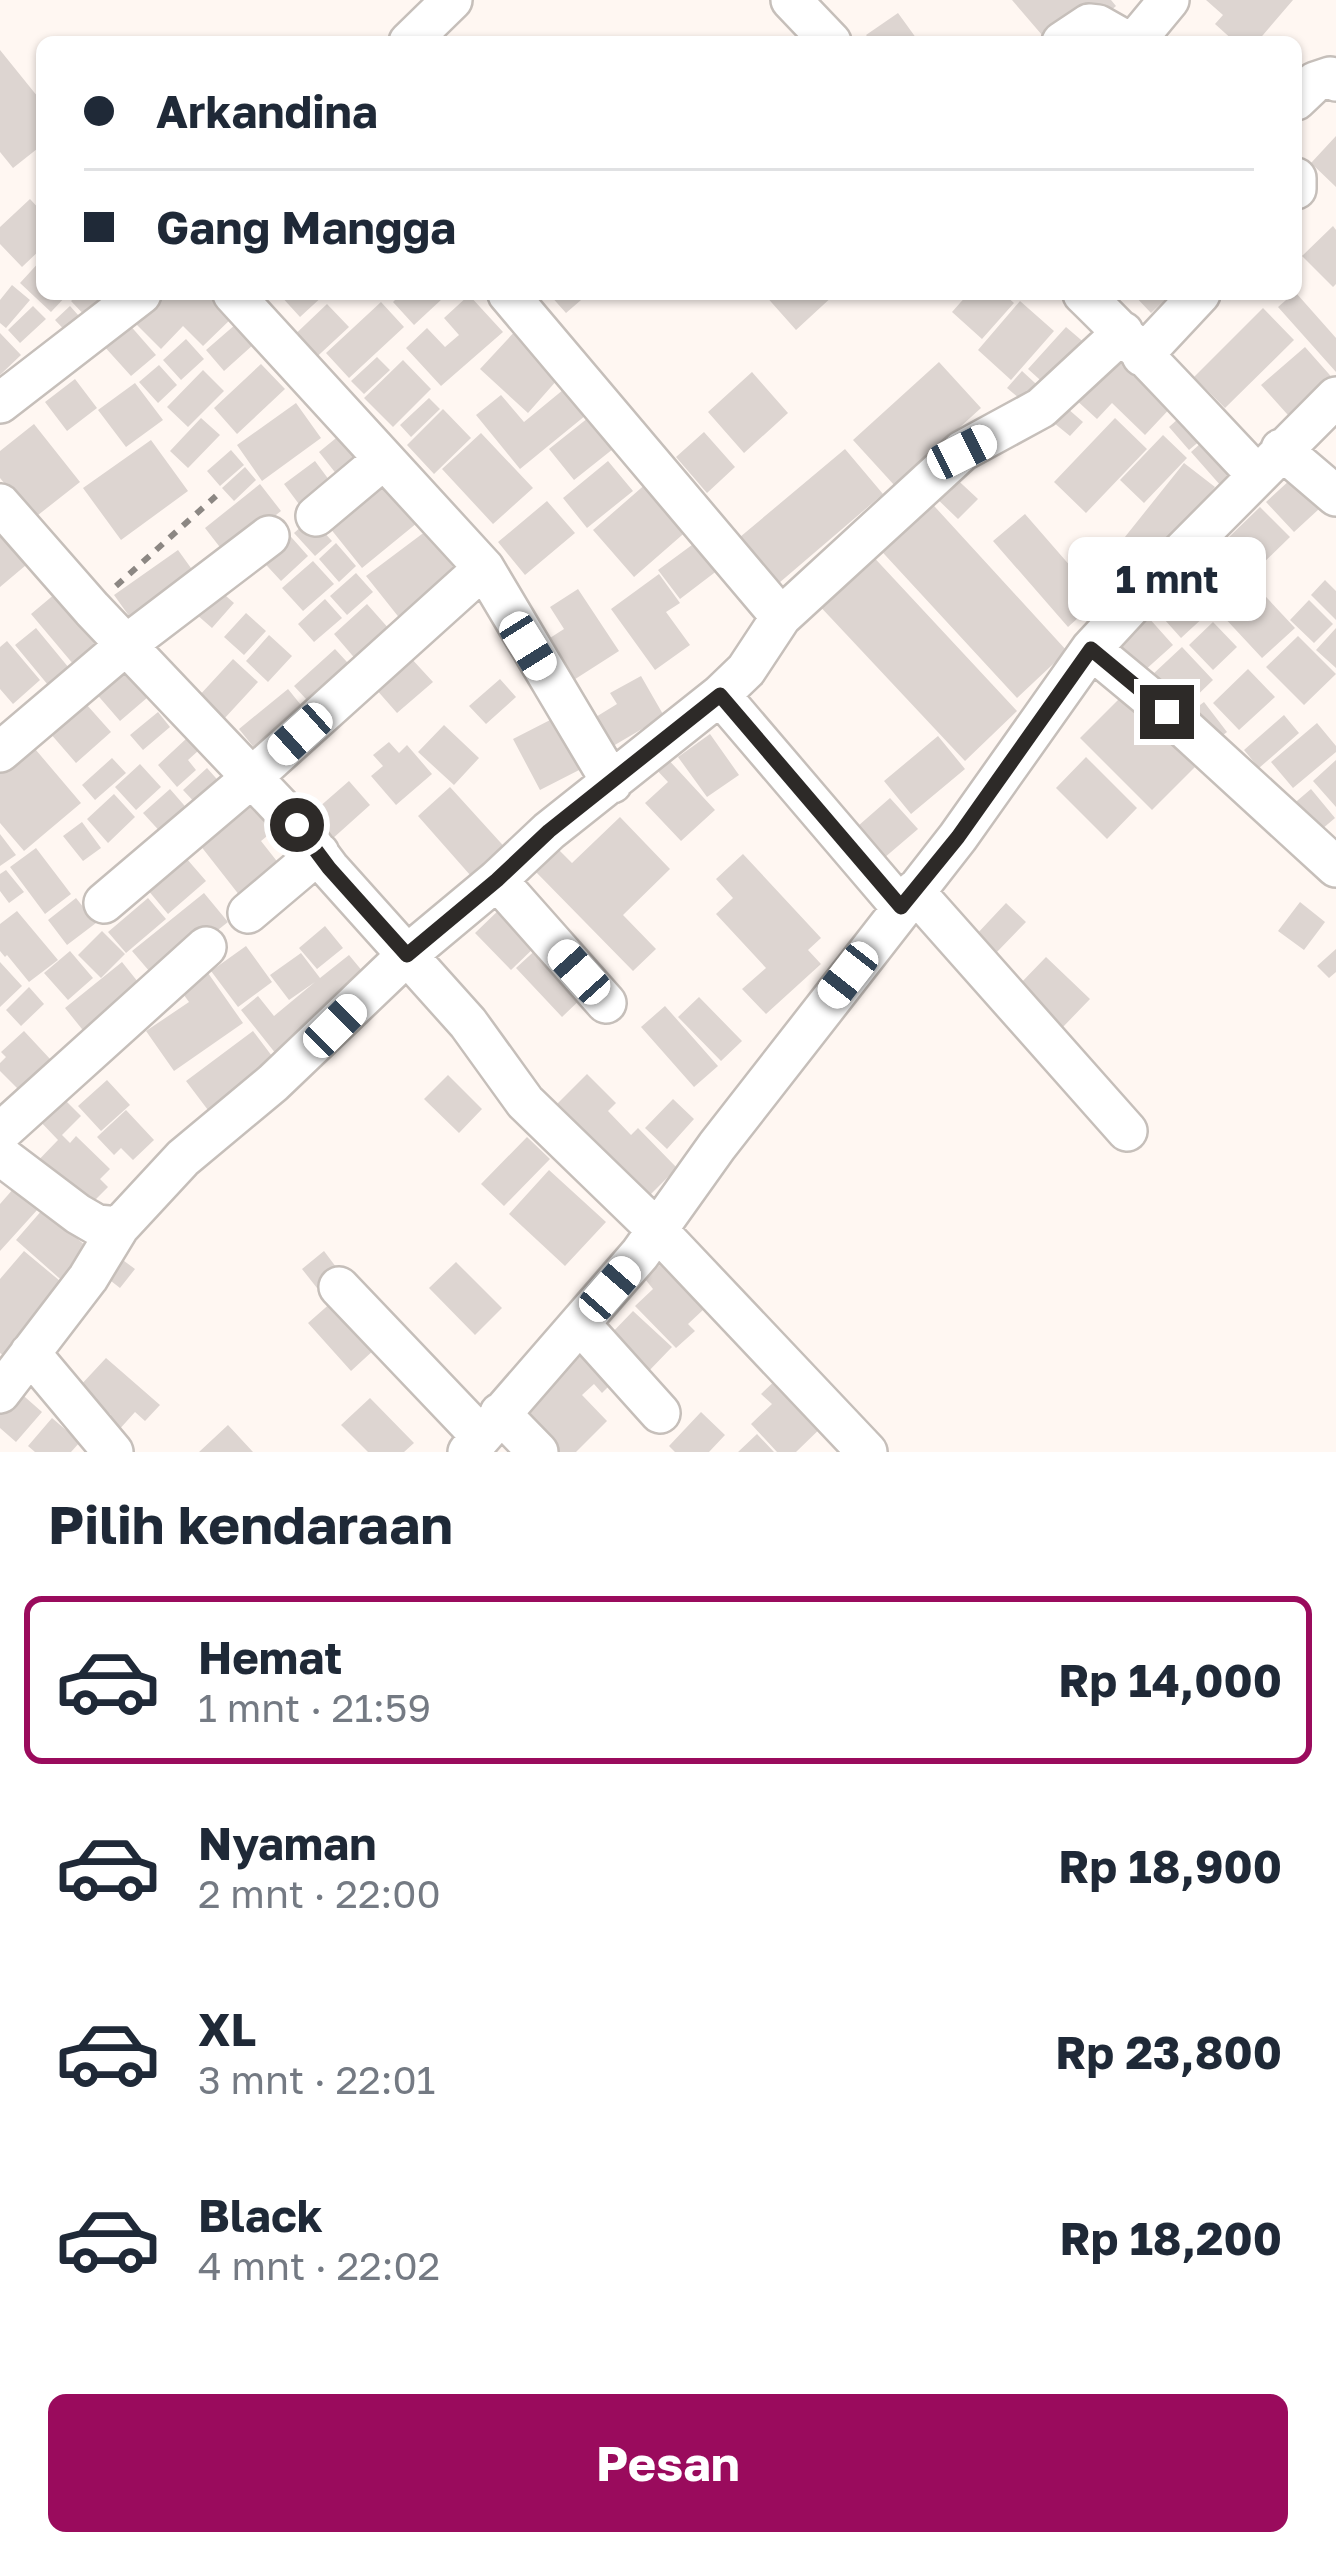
<!DOCTYPE html>
<html lang="id">
<head>
<meta charset="utf-8">
<style>
	body { margin:0; font-family:"Golos Text",sans-serif; background:#f6f6f7; color:#1f2937; height:100vh; display:flex; flex-direction:column; font-size:45px; white-space:nowrap }
	* { box-sizing:border-box; margin:0 }
	p { font-size:39px; color:#747a83 }
	.icon { flex:none; width:66px; height:66px; fill:none; stroke:currentColor; stroke-width:2; stroke-linecap:round; stroke-linejoin:round }
	.map { position:relative; height:1452px; overflow:hidden }
	.details { display:flex; flex-direction:column; background:#fff; flex:1 }
	.details>* { flex:none }
	.hud { position:absolute; left:36px; top:36px; width:1266px; height:264px; border-radius:18px; box-shadow:0 3px 9px #0004; display:grid; align-content:center; height:264px; padding:0 48px; background:#fff }
	.end { position:absolute; width:54px; height:54px; margin:-27px; border:15px solid #2d2a28; background:#fff; box-shadow:0 0 0 6px #fff }
	.from { border-radius:50% }
	.bubble { position:absolute; height:84px; border-radius:18px; background:#fff; box-shadow:0 3px 9px #0004; font-size:39px; font-weight:700; line-height:84px; text-align:center }
	.car { position:absolute; width:36px; height:72px; margin:-36px -18px; border-radius:15px; box-shadow:0 0 9px 3px #0007; background:linear-gradient(#fff 24%,#345 0 40%,#fff 0 76%,#345 0 86%,#fff 0) }
	.hud b { display:flex; align-items:center; gap:42px; height:114px; font-size:45px }
	.hud b+b { border-top:3px solid #e0e1e3 }
	.hud i { width:30px; height:30px; background:#1f2937 }
	ul { padding:0; list-style:none }
	li { display:flex; align-items:center; gap:36px; height:168px; margin:0 24px 18px; padding:0 24px; border:6px solid transparent; border-radius:18px }
	li div { flex:1 }
	li b { display:block; font-size:45px }
	li em { font-style:normal; font-weight:700 }
	li.active { border-color:#9a0b5d }
	li>.icon { width:108px; height:108px; stroke-width:1.5 }
	h2 { padding:0 48px; font-size:54px; line-height:144px }
	.cta { display:flex; gap:24px; margin-top:auto; padding:24px 48px }
	.cta a { flex:1; height:138px; border-radius:18px; background:#9a0b5d; color:#fff; font-size:48px; font-weight:700; line-height:138px; text-align:center }
	.map>svg:first-child { display:block }
	.building { fill:#ddd5d1 }
	.lines { fill:none; stroke-linecap:round; stroke-linejoin:round }
	.minor-casing { stroke:#c6bfba; stroke-width:44 }
	.path { stroke:#8c8783; stroke-width:6; stroke-dasharray:9 9; stroke-linecap:butt }
	.minor { stroke:#fff; stroke-width:39 }
	.route { stroke:#2d2a28; stroke-width:15 }
</style>
</head>
<body>
<div class="map">
<svg width="1336" height="1452" viewBox="0 0 1336 1452">
	<rect width="100%" height="100%" fill="#fff7f2"/>
	<path class="building" d="M1012,0H1111L1116,6L1099,21L1048,42Z
		M1206,0H1293L1257,42H1235L1215,24L1223,15Z
		M898,13L919,42H872L866,35Z
		M0,50L42,102V145L13,168L0,152Z
		M1336,136V187L1311,163Z
		M30,199L42,212V248L22,267L0,244V227Z
		M1333,226L1336,230V284L1333,287L1302,256Z
		M42,259V294H68L51,312L20,283Z
		M12,285L30,300L6,328L0,323V300Z
		M79,294H117L89,320L71,301Z
		M161,294H212L234,316L203,346L183,326L161,349L133,321Z
		M279,294H325L300,317Z
		M401,294H438L442,299L414,325L393,302Z
		M549,294H588L566,313Z
		M764,294H835L796,330Z
		M968,294H1004L1014,303L982,339L952,312Z
		M1133,294H1171L1151,313Z
		M1293,294H1297L1336,338V372L1278,307Z
		M469,295L503,332L441,386L406,348L427,328L445,347L459,335L444,318Z
		M1020,301L1054,331L1011,380L978,350Z
		M381,302L404,327L349,378L326,353Z
		M327,304L349,327L308,365L286,343Z
		M33,306L46,319L20,343L8,330Z
		M70,306L87,325L72,338L55,320Z
		M1263,308L1294,340L1225,408L1194,377Z
		M128,323L156,355L131,376L103,345Z
		M236,324L254,344L224,371L206,350Z
		M1066,327L1087,345L1049,388L1028,369Z
		M518,328L565,371L528,413L480,369Z
		M0,333L21,355L0,375Z
		M186,339L204,359L181,380L163,360Z
		M1305,347L1336,382L1296,424L1261,385Z
		M1121,350L1176,402L1145,435L1112,403L1097,419L1074,398Z
		M377,357L390,370L364,394L351,381Z
		M403,360L431,389L393,427L364,398Z
		M939,362L981,408L895,486L853,440Z
		M261,364L285,389L237,434L214,408Z
		M159,365L177,385L158,403L139,382Z
		M203,370L224,391L188,427L167,407Z
		M1022,371L1047,394L1033,410L1007,388Z
		M752,372L788,413L744,453L708,412Z
		M75,379L97,408L67,431L45,402Z
		M135,383L163,420L126,447L98,410Z
		M569,385L591,411L520,469L476,415L501,395L524,422Z
		M429,398L440,409L411,437L400,425Z
		M296,403L321,438L262,481L237,445Z
		M1067,408L1083,422L1070,436L1054,423Z
		M443,409L471,438L434,474L407,445Z
		M1188,410L1208,434L1189,450L1169,427Z
		M593,414L618,445L574,480L549,449Z
		M201,418L220,435L188,468L170,451Z
		M1115,418L1147,449L1086,513L1054,482Z
		M34,424L80,482L33,519L0,478V451Z
		M704,432L735,467L707,493L676,457Z
		M481,433L533,488L493,524L442,469Z
		M341,434L367,467L345,485L319,452Z
		M1211,434L1241,469L1221,486L1191,452Z
		M1163,435L1187,458L1144,503L1120,480Z
		M151,440L188,491L121,540L83,488Z
		M845,449L883,494L779,583L740,537Z
		M231,450L244,465L220,486L207,471Z
		M315,461L338,492L307,515L284,484Z
		M608,461L633,491L587,528L563,498Z
		M1184,463L1215,487L1123,601L1093,577Z
		M245,467L256,480L234,501L222,488Z
		M949,472L978,499L958,519L930,492Z
		M381,479L417,523L362,568L326,523Z
		M1291,479L1319,509L1294,532L1266,502Z
		M648,482L689,529L634,577L593,530Z
		M260,484L281,511L226,555L205,528Z
		M925,496L1067,651L1017,698L874,543Z
		M547,501L575,533L525,575L498,542Z
		M1260,507L1290,537L1258,568L1229,537Z
		M1025,514L1099,599L1068,627L993,541Z
		M311,518L332,541L315,556L294,533Z
		M284,529L308,556L281,581L257,555Z
		M7,531L32,560L0,587V536Z
		M426,531L460,575L401,620L366,576Z
		M1223,537L1258,573L1216,613L1182,576Z
		M696,542L718,570L680,599L658,570Z
		M336,543L356,566L339,582L319,559Z
		M178,550L196,575L132,620L114,595Z
		M868,551L1017,711L965,761L815,601Z
		M313,561L334,584L303,611L282,588Z
		M356,573L373,592L347,615L330,596Z
		M659,574L680,603L666,612L690,645L655,670L611,609Z
		M1325,580L1336,591V620L1311,595Z
		M1254,584L1295,628L1262,658L1221,614Z
		M1181,587L1206,615L1181,638L1156,610Z
		M62,588L110,646L79,671L31,614Z
		M218,589L234,603L212,628L196,614Z
		M578,589L619,651L569,683L542,643L564,629L550,607Z
		M325,599L342,618L314,642L298,624Z
		M1309,600L1333,624L1314,643L1290,620Z
		M367,604L398,639L364,669L334,634Z
		M246,613L266,631L244,655L224,637Z
		M1148,617L1173,645L1134,680L1109,653Z
		M1213,622L1237,647L1213,670L1189,645Z
		M36,628L69,668L48,685L15,645Z
		M1336,628V668L1316,650Z
		M269,635L292,656L268,682L246,661Z
		M1298,636L1336,674L1304,705L1266,667Z
		M7,641L40,680L13,704L0,689V647Z
		M1182,647L1213,680L1184,708L1152,675Z
		M335,649L359,675L318,712L294,686Z
		M410,657L433,682L397,713L375,688Z
		M233,659L258,682L223,720L198,697Z
		M122,667L148,697L120,721L94,691Z
		M1248,669L1275,697L1239,730L1213,703Z
		M641,676L664,716L608,749L591,720L617,704L610,693Z
		M500,679L516,697L486,724L469,706Z
		M288,689L309,715L260,755L239,729Z
		M78,695L111,732L76,763L43,725Z
		M1123,695L1195,767L1152,810L1080,738Z
		M1204,702L1227,732L1211,744L1188,714Z
		M158,712L170,727L143,750L130,735Z
		M1284,715L1299,733L1259,768L1244,750Z
		M556,717L583,768L540,790L513,739Z
		M1317,723L1336,746V752L1293,788L1271,762Z
		M444,725L479,758L454,785L418,752Z
		M710,734L739,775L707,797L678,757Z
		M938,736L965,769L911,814L884,781Z
		M187,738L198,751L188,760L196,770L177,787L158,765Z
		M389,742L399,753L407,745L432,774L396,805L371,776L383,766L373,755Z
		M30,743L81,803L24,851L0,823V769Z
		M665,756L715,810L681,841L645,803L668,782L654,767Z
		M1086,757L1137,808L1107,839L1056,788Z
		M112,758L126,773L95,800L82,785Z
		M1336,760V807L1313,781Z
		M140,764L161,787L136,810L115,787Z
		M207,768L223,786L199,807L183,790Z
		M349,781L370,805L331,840L310,815Z
		M450,787L511,854L478,884L418,816Z
		M170,789L190,812L164,836L143,813Z
		M1311,789L1335,818L1308,841L1284,812Z
		M114,794L135,817L108,843L87,819Z
		M890,798L918,829L877,864L850,833Z
		M251,805L272,832L261,841L287,874L247,905L200,845Z
		M620,817L670,869L623,915L656,949L633,971L534,870L557,848L572,863Z
		M82,822L101,848L83,861L63,836Z
		M0,834L16,855L0,866Z
		M36,848L71,894L45,914L10,867Z
		M180,851L206,881L168,914L142,883Z
		M743,854L821,938L808,950L821,964L766,1014L742,989L766,968L716,914L733,898L716,879Z
		M6,870L24,892L9,903L0,891V874Z
		M204,893L228,922L156,979L132,951Z
		M76,898L96,923L67,945L48,920Z
		M148,898L166,919L126,953L108,932Z
		M1300,902L1325,922L1304,950L1278,931Z
		M1006,903L1026,922L995,954L975,936Z
		M503,906L539,943L511,970L475,933Z
		M17,911L58,960L29,982L7,955L5,957L0,951V924Z
		M325,926L343,948L317,969L299,948Z
		M102,931L125,954L101,978L78,955Z
		M541,945L586,994L562,1017L516,968Z
		M246,946L272,982L238,1007L211,971Z
		M1336,949V972L1329,978L1317,966Z
		M70,951L93,978L68,1000L44,973Z
		M301,953L320,978L349,955L373,984L280,1059L241,1010L258,996L274,1016L315,982L289,1000L270,975Z
		M1046,957L1090,999L1062,1028L1018,986Z
		M0,962L22,986L0,1007Z
		M122,962L142,987L90,1039L65,1008Z
		M208,973L243,1023L174,1071L146,1031L189,1002L181,991Z
		M29,987L44,1004L21,1026L6,1010Z
		M699,997L742,1041L721,1061L678,1017Z
		M665,1006L718,1066L694,1087L641,1027Z
		M24,1031L51,1060L20,1091L0,1071V1063L6,1057L1,1052Z
		M253,1031L284,1072L217,1122L186,1081Z
		M587,1074L616,1103L608,1111L631,1135L638,1128L677,1168L637,1208L546,1115Z
		M448,1075L482,1109L459,1133L424,1099Z
		M107,1080L130,1105L101,1131L78,1106Z
		M60,1095L81,1116L62,1135L70,1143L76,1136L110,1169L100,1179L108,1187L94,1201L86,1193L78,1202L29,1170L58,1140L37,1118Z
		M673,1099L694,1119L667,1149L645,1128Z
		M126,1110L154,1140L133,1160L121,1148L114,1155L97,1137Z
		M527,1137L550,1159L504,1206L481,1184Z
		M549,1170L606,1222L565,1266L509,1214Z
		M14,1188L38,1209L0,1251V1204Z
		M43,1209L94,1253L67,1285L16,1240Z
		M24,1251L72,1291L25,1347L16,1339L3,1355L0,1353V1279Z
		M324,1251L339,1271L317,1288L302,1269Z
		M673,1252L702,1282L689,1294L704,1309L688,1324L695,1331L676,1348L635,1306L653,1289L645,1279Z
		M116,1255L135,1269L120,1288L102,1274Z
		M456,1262L502,1308L475,1335L429,1288Z
		M333,1301L376,1348L351,1371L308,1323Z
		M633,1311L672,1347L645,1375L607,1338Z
		M586,1342L619,1376L602,1393L594,1384L582,1395L607,1421L576,1452H549L513,1416Z
		M106,1358L160,1405L145,1421L135,1412L117,1432L105,1421L111,1415L79,1387Z
		M782,1374L828,1421L796,1452H777L751,1424L772,1404L761,1394Z
		M17,1390L42,1412L16,1442L0,1428V1410Z
		M370,1398L414,1443L404,1452H368L341,1425Z
		M701,1412L725,1435L709,1452H675L669,1446Z
		M52,1418L80,1442L71,1452H35L28,1446Z
		M228,1425L253,1452H199Z
		M757,1434L774,1452H738Z"/>
	<g class="lines">
		<defs>
			<path id="minor" d="M791,0L831,42
				M409,42L452,0
				M1062,42L1089,24L1098,25L1128,42
				M1129,42L1135,41L1169,0
				M1296,100L1315,82L1330,77L1336,81
				M1296,178V189
				M233,294L484,568L612,783
				M508,294L781,617
				M1083,294C1143,352 1199,414 1257,475
				M1142,356L1200,294
				M0,403L141,294
				M1281,449L1336,496
				M0,504L92,609L297,825L329,868L468,1023L525,1102L657,1230L867,1452
				M316,516L384,459
				M1091,649L1167,712L1336,867
				M720,695L901,907
				M0,752L126,645L269,536
				M497,880L606,1003
				M914,891L1127,1131
				M104,903L250,779L484,568
				M248,913L319,853
				M0,1133L206,947
				M0,1155L78,1214L97,1225L119,1227L183,1158L273,1083L407,955L497,880L549,831L720,695L746,670L781,617L962,451L1041,408L1123,332
				M339,1287L480,1435
				M580,1324L660,1413
				M30,1353L113,1452
				M0,1393L88,1278L119,1227
				M500,1413L538,1452
				M468,1452L640,1254L717,1146L958,837L1091,649L1164,570L1336,397"/>
		</defs>
		<use href="#minor" class="minor-casing"/>
		<path class="path" d="M116,586L216,496"/>
		<use href="#minor" class="minor"/>
	</g>
	<g class="lines">
		<path class="route" d="M297,825L329,868L407,955L497,880L549,831L720,695L901,907L958,837L1091,649L1167,712"/>
	</g>
</svg>
<i class="end from" style="left:297px;top:825px"></i>
<i class="end" style="left:1167px;top:712px"></i>
<div class="bubble" style="left:1068px;top:537px;width:198px">1 mnt</div>
<i class="car" style="left:962px;top:452px;rotate:63deg"></i>
<i class="car" style="left:528px;top:646px;rotate:148deg"></i>
<i class="car" style="left:300px;top:734px;rotate:228deg"></i>
<i class="car" style="left:579px;top:972px;rotate:318deg"></i>
<i class="car" style="left:848px;top:975px;rotate:218deg"></i>
<i class="car" style="left:335px;top:1026px;rotate:45deg"></i>
<i class="car" style="left:610px;top:1289px;rotate:41deg"></i>
<div class="hud">
<b><i class="from"></i>Arkandina</b>
<b><i></i>Gang Mangga</b>
</div>
</div>
<section class="details">
<h2>Pilih kendaraan</h2>
<ul>
<li class="active"><svg class="icon" aria-label="car" viewBox="0 0 24 24"><path d="M5 17H2v-5l4-1 3-4h7l3 4 3 1v5h-3M9 17h6M6 11h13"/><circle cx="7" cy="17" r="2"/><circle cx="17" cy="17" r="2"/></svg><div><b>Hemat</b><p>1 mnt · 21:59</p></div><em>Rp 14,000</em></li>
<li><svg class="icon" aria-label="car" viewBox="0 0 24 24"><path d="M5 17H2v-5l4-1 3-4h7l3 4 3 1v5h-3M9 17h6M6 11h13"/><circle cx="7" cy="17" r="2"/><circle cx="17" cy="17" r="2"/></svg><div><b>Nyaman</b><p>2 mnt · 22:00</p></div><em>Rp 18,900</em></li>
<li><svg class="icon" aria-label="car" viewBox="0 0 24 24"><path d="M5 17H2v-5l4-1 3-4h7l3 4 3 1v5h-3M9 17h6M6 11h13"/><circle cx="7" cy="17" r="2"/><circle cx="17" cy="17" r="2"/></svg><div><b>XL</b><p>3 mnt · 22:01</p></div><em>Rp 23,800</em></li>
<li><svg class="icon" aria-label="car" viewBox="0 0 24 24"><path d="M5 17H2v-5l4-1 3-4h7l3 4 3 1v5h-3M9 17h6M6 11h13"/><circle cx="7" cy="17" r="2"/><circle cx="17" cy="17" r="2"/></svg><div><b>Black</b><p>4 mnt · 22:02</p></div><em>Rp 18,200</em></li>
</ul>
<div class="cta"><a>Pesan</a></div>
</section>
</body>
</html>
